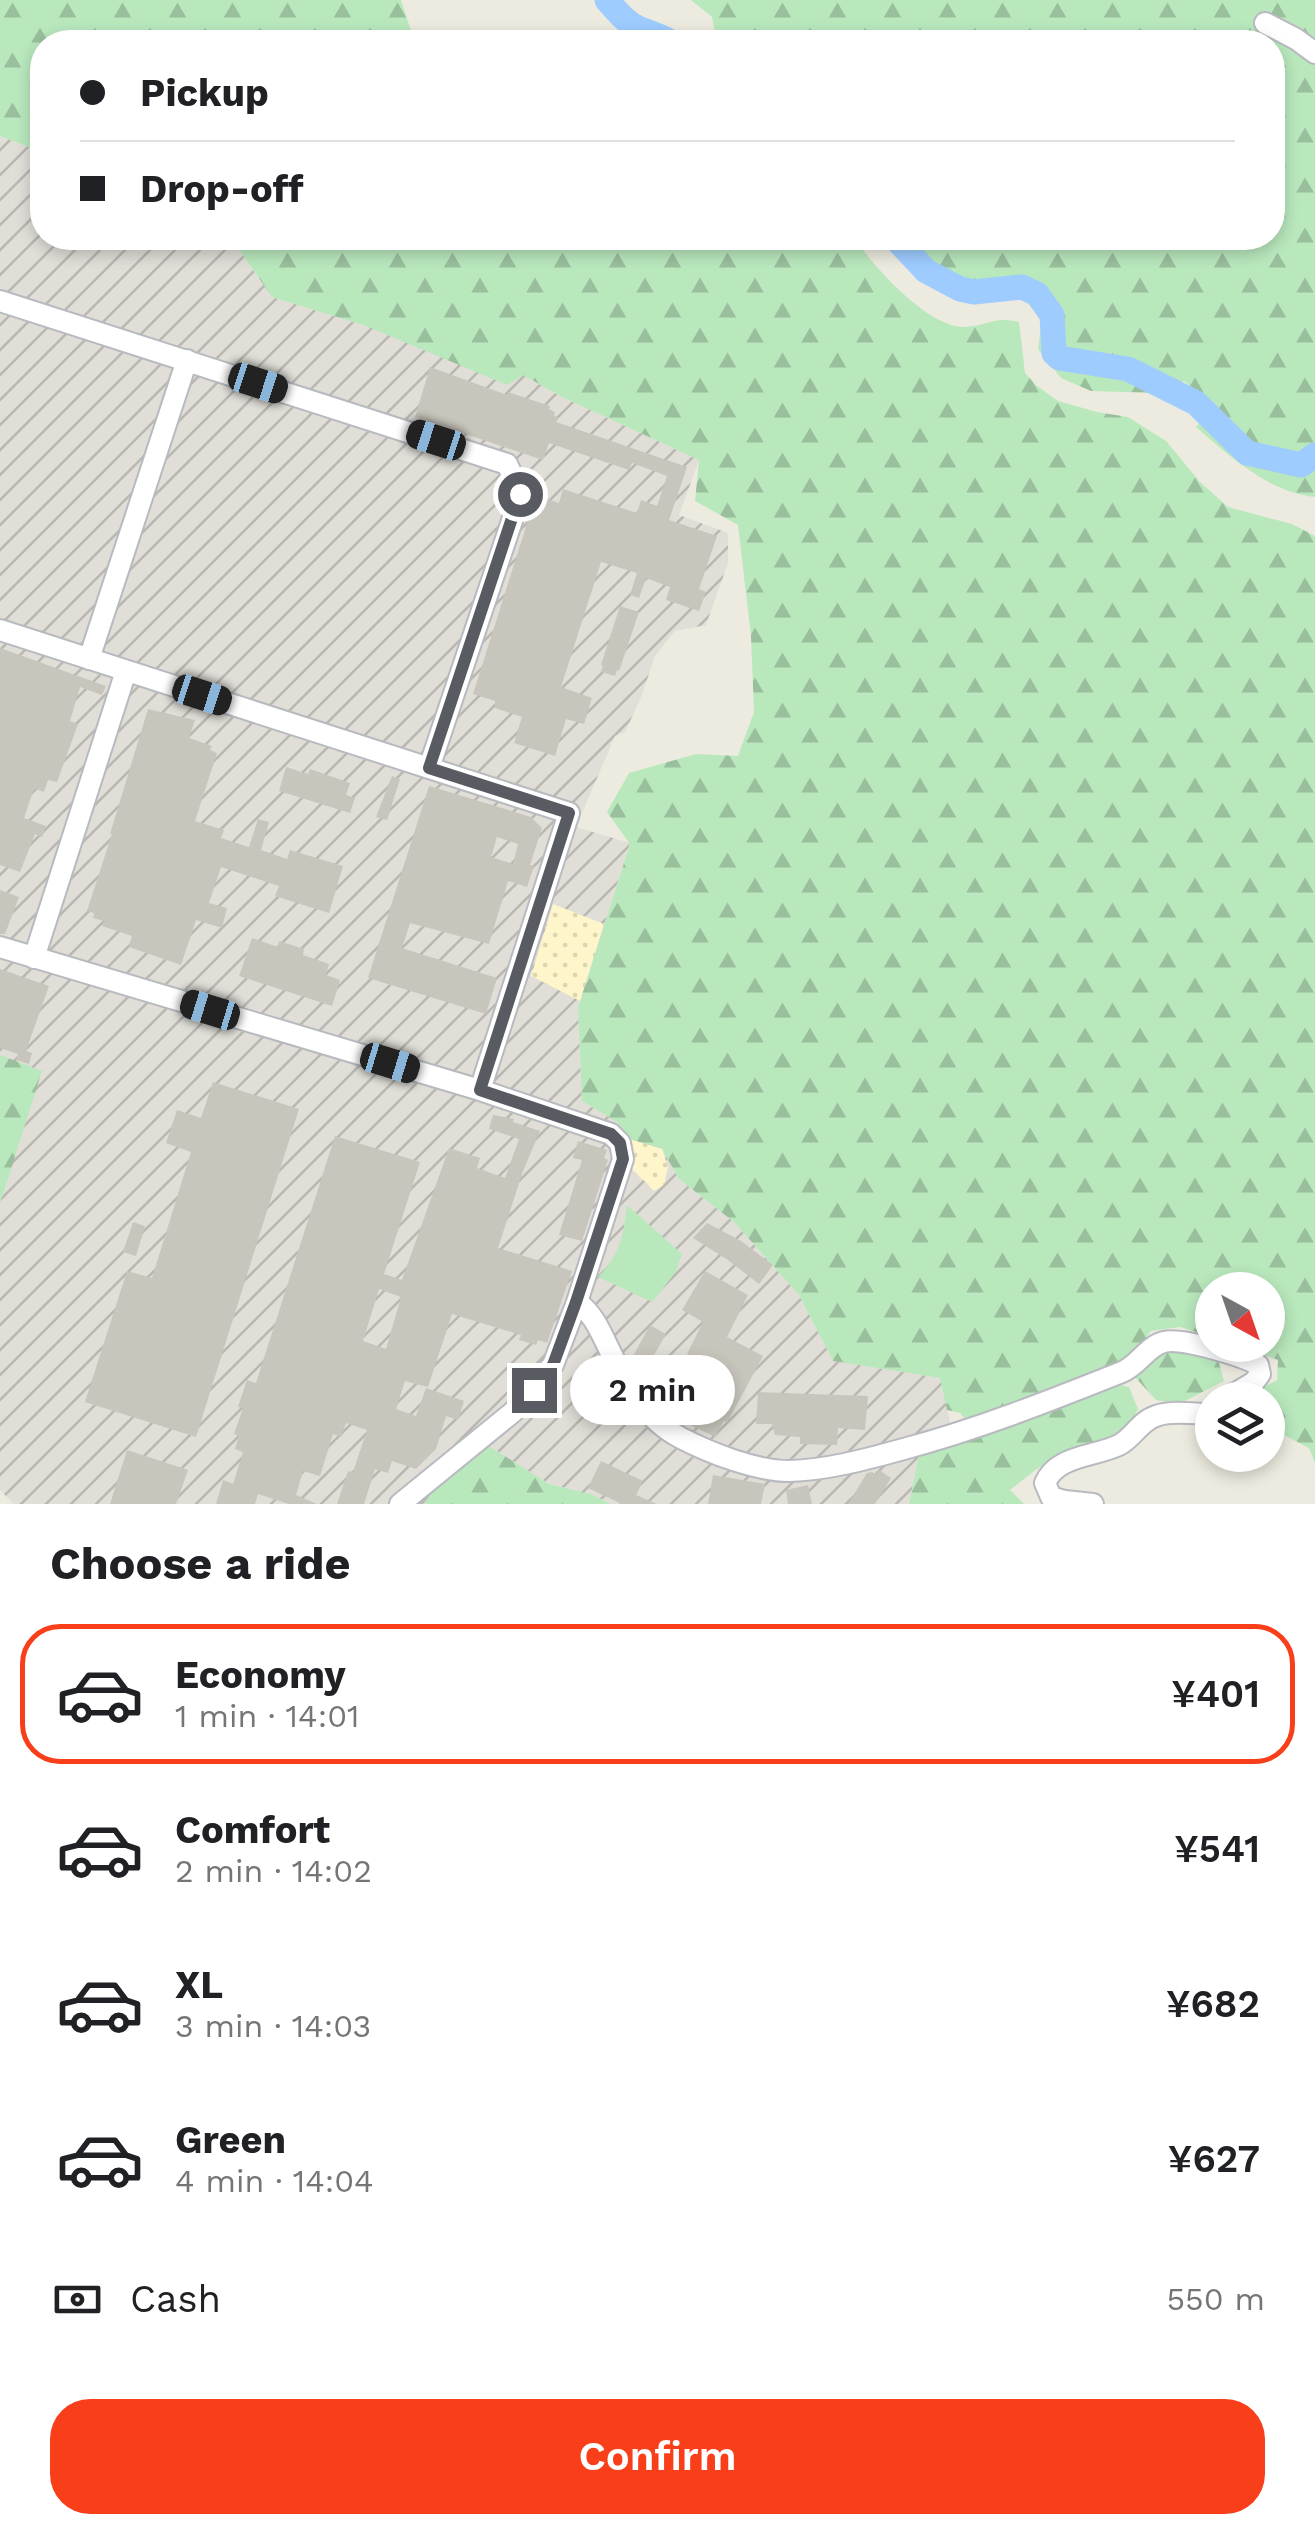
<!DOCTYPE html>
<html lang="en">
<head>
<meta charset="utf-8">
<style>
	body { margin:0; font-family:"Work Sans",sans-serif; background:#f2f2f2; color:#202124; height:100vh; display:flex; flex-direction:column; font-size:38px; white-space:nowrap }
	* { box-sizing:border-box; margin:0 }
	p { font-size:32px; color:#757577 }
	.icon { flex:none; width:55px; height:55px; fill:none; stroke:currentColor; stroke-width:2; stroke-linecap:round; stroke-linejoin:round }
	.map { position:relative; height:1504px; overflow:hidden }
	.drawer { display:flex; flex-direction:column; background:#fff; flex:1 }
	.drawer>* { flex:none }
	.guide { position:absolute; left:30px; top:30px; width:1255px; height:220px; border-radius:40px; box-shadow:0 5px 15px #0003; display:grid; align-content:center; height:220px; padding:0 50px; background:#fff }
	.needle { width:65px; rotate:140deg }
	.buttons { position:absolute; left:1195px; top:1272px; display:grid; gap:20px }
	.buttons a { display:grid; place-items:center; width:90px; height:90px; border-radius:50%; background:#fff; box-shadow:0 5px 15px #0003; font-size:50px }
	.end { position:absolute; width:45px; height:45px; margin:-22px; border:12px solid #585c62; background:#fff; box-shadow:0 0 0 5px #fff }
	.from { border-radius:50% }
	.bubble { position:absolute; height:70px; border-radius:35px; background:#fff; box-shadow:0 5px 15px #0003; font-size:32px; font-weight:600; line-height:70px; text-align:center }
	.car { position:absolute; width:30px; height:60px; margin:-30px -15px; border-radius:12px; box-shadow:0 0 8px 2px #0007; background:linear-gradient(#222 24%,#8ab4d8 0 40%,#222 0 76%,#8ab4d8 0 86%,#222 0) }
	.guide b { display:flex; align-items:center; gap:35px; height:95px; font-size:38px }
	.guide b+b { border-top:2px solid #e0e0e0 }
	.guide i { width:25px; height:25px; background:#202124 }
	ul { padding:0; list-style:none }
	li { display:flex; align-items:center; gap:30px; height:140px; margin:0 20px 15px; padding:0 30px; border:5px solid transparent; border-radius:40px }
	li div { flex:1 }
	li b { display:block; font-size:38px }
	li em { font-style:normal; font-weight:600 }
	li.selected { border-color:#f93e1a }
	li>.icon { width:90px; height:90px; stroke-width:1.5 }
	h2 { padding:0 50px; font-size:45px; line-height:120px }
	.pay { display:flex; align-items:center; gap:25px; height:110px; padding:0 50px; font-size:38px }
	.pay p { margin-inline-start:auto }
	.button { display:flex; gap:20px; margin-top:auto; padding:20px 50px }
	.button a { flex:1; height:115px; border-radius:40px; background:#f93e1a; color:#fff; font-size:40px; font-weight:600; line-height:115px; text-align:center }
	.map>svg:first-child { display:block }
	.industrial { fill:url(#industrial-furrows) }
	.green { fill:#b9e8bd }
	.forest { fill:url(#forest-firs) }
	.sand { fill:url(#sand-dots) }
	.lines { fill:none; stroke-linecap:round; stroke-linejoin:round }
	.river { stroke:#9eccff; stroke-width:25 }
	.building { fill:#c8c5bc; fill-rule:evenodd }
	.minor-casing { stroke:#b8bac0; stroke-width:24 }
	.minor { stroke:#fff; stroke-width:20 }
	.route { stroke:#585c62; stroke-width:12 }
</style>
</head>
<body>
<div class="map">
<svg width="1315" height="1504" viewBox="0 0 1315 1504">
	<defs>
		<pattern id="industrial-furrows" width="10" height="10" patternUnits="userSpaceOnUse" patternTransform="scale(2.5)"><rect width="10" height="10" fill="#e0ded7"/><path d="M-1 1l2-2M0 10L10 0M9 11l2-2" fill="none" stroke="#b8b7b2"/></pattern>
		<pattern id="forest-firs" width="22" height="20" patternUnits="userSpaceOnUse" patternTransform="scale(2.5)"><rect width="22" height="20" fill="#b9e8bd"/><path d="M5 1l3.5 6h-7zM16 11l3.5 6h-7z" fill="#99bf9d"/></pattern>
		<pattern id="sand-dots" width="8" height="8" patternUnits="userSpaceOnUse" patternTransform="scale(2.5)"><rect width="8" height="8" fill="#fef6ca"/><path d="M2 2h.1M6 6h.1" fill="none" stroke="#dcd5b0" stroke-width="1.8" stroke-linecap="round"/></pattern>
	</defs>
	<rect width="100%" height="100%" fill="#edebdf"/>
	<path class="industrial" d="M0,136L42,152V238H231L272,297L522,374L562,397L699,460L679,515L728,533V563L706,625L675,631L655,656L642,695L625,732L615,736L576,827L630,843L578,1007L582,1101L617,1122L624,1131L662,1149L679,1179L734,1222L799,1295L833,1361L941,1378L954,1443L919,1455L909,1504H610L591,1494L549,1484L489,1446L435,1488L424,1504H14L0,1490Z"/>
	<path class="green" d="M627,1205L682,1254L675,1273L652,1302L598,1277C621,1253 623,1237 627,1205Z"/>
	<path class="forest" d="M0,0H401L413,37L412,42H42V152L0,136Z
		M691,0H1315V497C1268,492 1231,457 1196,427L1213,406L1184,381L1156,393L1091,391L1061,378L1038,349L1044,304L1027,291C1012,293 965,302 954,298C931,290 900,257 888,238H1272V42H717L712,17Z
		M231,238H855C872,266 929,328 964,327C988,326 993,316 1019,322L1025,373L1037,386L1058,401L1097,412L1128,417L1166,441L1200,482L1228,507L1292,524L1315,536V1463L1309,1448L1268,1427V1400H1252L1250,1394L1277,1380L1278,1360L1238,1345H1268V1290H1212V1337L1180,1327L1151,1331L1126,1365L969,1424L960,1413L947,1410L940,1378L833,1361L799,1295L734,1222L679,1179L662,1149L626,1138L617,1122L582,1101L578,1007L630,844L607,812L629,773L696,754L738,756L754,712L751,636L738,525L695,501L699,460L562,397L523,375L507,385L366,326L272,297Z
		M0,1055L42,1071L0,1204Z
		M1173,1345L1218,1359L1224,1381L1179,1404L1156,1400L1134,1376L1152,1359Z
		M1106,1382L1129,1387L1138,1409L1127,1429L1038,1468L1010,1490L1024,1504H909L919,1454Z
		M489,1446L549,1484L591,1494L610,1504H424L435,1488Z"/>
	<path class="sand" d="M553,904L604,924L580,1001L531,976Z
		M626,1138L662,1149L668,1167L664,1185L654,1191C632,1166 628,1176 626,1138Z"/>
	<g class="lines">
		<path class="river" d="M607,0C617,11 626,23 640,29C651,33 661,36 671,42
			M895,238L926,271L960,289L974,292L1022,287L1037,294L1052,315L1054,353L1059,358L1128,369L1196,403L1247,453L1301,465L1315,455"/>
	</g>
	<path class="building" d="M430,367L507,395L508,392L550,406L549,409L555,412L554,416L558,417L556,422L687,467L669,520L717,536L699,589L706,592L699,611L666,600L670,587L646,578L639,598L630,595L637,573L601,562L561,687L592,698L584,724L566,719L555,756L514,743L522,717L495,708V701L473,694L536,495L559,503L563,489L637,513L641,500L657,506L667,476L632,463L629,470L549,443L543,460L415,417Z
		M620,606L639,612L619,671L617,670L615,676L601,672L603,666L601,665Z
		M0,648L106,686L102,695L80,687L70,721L78,724L57,782L48,780L44,792L34,788L24,818L46,826L42,837L35,834L20,872L0,865Z
		M148,709L195,720L189,738L212,746L210,750L217,753L195,821L224,830L221,838L249,847L258,819L269,822L261,850L287,859L290,850L343,866L329,913L275,896L279,886L221,867L209,903L227,908L222,928L196,920L181,965L129,947L132,936L102,926L104,921L93,918L94,913L87,911L112,834H110Z
		M286,767L308,774L310,769L350,783L346,795L355,798L350,813L279,791Z
		M392,776L400,779L387,820L376,817Z
		M429,786L531,817L542,828L530,865L534,866L527,887L508,881L489,944L410,923L402,948L497,978L486,1014L368,978ZM497,837L518,844L513,864L491,857Z
		M0,890L19,897L5,934H0Z
		M252,938L278,947L279,941L304,949L303,955L329,964L326,975L340,980L332,1006L239,976Z
		M0,969L49,986L26,1051L32,1053L29,1064L16,1060L18,1054L0,1048Z
		M213,1082L299,1109L196,1437L85,1402L127,1271L152,1278L191,1152L166,1143L177,1110L201,1118Z
		M493,1115L514,1119L513,1122L540,1131L523,1171L498,1248L572,1271L547,1343L538,1340L536,1345L519,1340L521,1335L452,1314L428,1387L405,1381L396,1409L416,1416L426,1388L464,1401L458,1420L446,1416L436,1449L416,1469L392,1461L388,1473L375,1469L364,1504H337L348,1471L353,1472L367,1430L346,1423L341,1437L333,1434L320,1476L303,1471L296,1495L317,1504H289L258,1494L255,1504H216L223,1480L233,1484L243,1452L235,1449L239,1436L234,1434L243,1408L238,1407L247,1380L256,1383L335,1136L420,1162L384,1274L402,1280L449,1148L480,1158L477,1168L505,1178L519,1139L489,1129ZM379,1289L401,1297L386,1349L363,1341Z
		M578,1141L607,1150L604,1158L608,1160L582,1241L559,1235L582,1160L573,1158Z
		M133,1222L145,1226L136,1256L123,1252Z
		M707,1223L741,1241L773,1265L759,1284L728,1260L693,1238Z
		M705,1271L748,1295L727,1337L763,1356L727,1423L724,1421L715,1437L676,1418L706,1363L687,1354L703,1322L682,1310Z
		M650,1325L666,1334L647,1368L631,1360Z
		M758,1392L868,1396L865,1430L838,1428L837,1445L800,1444V1437L775,1435L772,1424H756Z
		M127,1450L188,1470L176,1504H110Z
		M601,1461L643,1481L636,1495L657,1504H622L588,1488Z
		M879,1470L891,1478L875,1504H848L867,1473L872,1472L876,1474Z
		M713,1475L765,1484L761,1504H708Z
		M808,1485L812,1504H788L786,1490Z"/>
	<g class="lines">
		<defs>
			<path id="minor" d="M1265,23L1296,39L1315,53
				M0,301L507,464L521,494L429,768
				M0,630L569,813L480,1090
				M89,659L187,360
				M0,947L480,1090L611,1134L620,1143L623,1159L577,1302L553,1365L513,1412L400,1504
				M34,958L126,671
				M577,1302C594,1314 601,1333 610,1351C626,1385 646,1420 681,1438C710,1453 756,1471 789,1471C826,1470 864,1460 900,1450C976,1430 1049,1401 1122,1372C1139,1365 1147,1346 1164,1342C1180,1337 1244,1356 1258,1365L1260,1374L1254,1382L1224,1400
				M1093,1504L1065,1501L1051,1497L1045,1483C1057,1455 1094,1457 1119,1445C1133,1438 1140,1421 1156,1416C1172,1410 1194,1414 1211,1414L1212,1413"/>
		</defs>
		<use href="#minor" class="minor-casing"/>
		<use href="#minor" class="minor"/>
	</g>
	<g class="lines">
		<path class="route" d="M520,494L429,768L569,813L480,1090L611,1134L620,1143L623,1159L576,1302L553,1365L534,1390"/>
	</g>
</svg>
<div class="buttons">
<a><svg class="needle" viewBox="-14 -14 28 28"><path d="M0-13l5 13h-10z" fill="#e53935"/><path d="M0 13l5-13h-10z" fill="#757577"/></svg></a>
<a><svg class="icon" aria-label="layers" viewBox="0 0 24 24"><path d="M12 4l9 5-9 5-9-5zM3 14l9 5 9-5"/></svg></a>
</div>
<i class="end from" style="left:520px;top:494px"></i>
<i class="end" style="left:534px;top:1390px"></i>
<div class="bubble" style="left:570px;top:1355px;width:165px">2 min</div>
<i class="car" style="left:258px;top:383px;rotate:108deg"></i>
<i class="car" style="left:436px;top:440px;rotate:288deg"></i>
<i class="car" style="left:202px;top:695px;rotate:108deg"></i>
<i class="car" style="left:210px;top:1010px;rotate:287deg"></i>
<i class="car" style="left:390px;top:1063px;rotate:107deg"></i>
<div class="guide">
<b><i class="from"></i>Pickup</b>
<b><i></i>Drop-off</b>
</div>
</div>
<section class="drawer">
<h2>Choose a ride</h2>
<ul>
<li class="selected"><svg class="icon" aria-label="car" viewBox="0 0 24 24"><path d="M5 17H2v-5l4-1 3-4h7l3 4 3 1v5h-3M9 17h6M6 11h13"/><circle cx="7" cy="17" r="2"/><circle cx="17" cy="17" r="2"/></svg><div><b>Economy</b><p>1 min · 14:01</p></div><em>¥401</em></li>
<li><svg class="icon" aria-label="car" viewBox="0 0 24 24"><path d="M5 17H2v-5l4-1 3-4h7l3 4 3 1v5h-3M9 17h6M6 11h13"/><circle cx="7" cy="17" r="2"/><circle cx="17" cy="17" r="2"/></svg><div><b>Comfort</b><p>2 min · 14:02</p></div><em>¥541</em></li>
<li><svg class="icon" aria-label="car" viewBox="0 0 24 24"><path d="M5 17H2v-5l4-1 3-4h7l3 4 3 1v5h-3M9 17h6M6 11h13"/><circle cx="7" cy="17" r="2"/><circle cx="17" cy="17" r="2"/></svg><div><b>XL</b><p>3 min · 14:03</p></div><em>¥682</em></li>
<li><svg class="icon" aria-label="car" viewBox="0 0 24 24"><path d="M5 17H2v-5l4-1 3-4h7l3 4 3 1v5h-3M9 17h6M6 11h13"/><circle cx="7" cy="17" r="2"/><circle cx="17" cy="17" r="2"/></svg><div><b>Green</b><p>4 min · 14:04</p></div><em>¥627</em></li>
</ul>
<div class="pay"><svg class="icon" aria-label="cash" viewBox="0 0 24 24"><path d="M3 7h18v10H3z"/><circle cx="12" cy="12" r="2"/></svg>Cash<p>550 m</p></div>
<div class="button"><a>Confirm</a></div>
</section>
</body>
</html>
